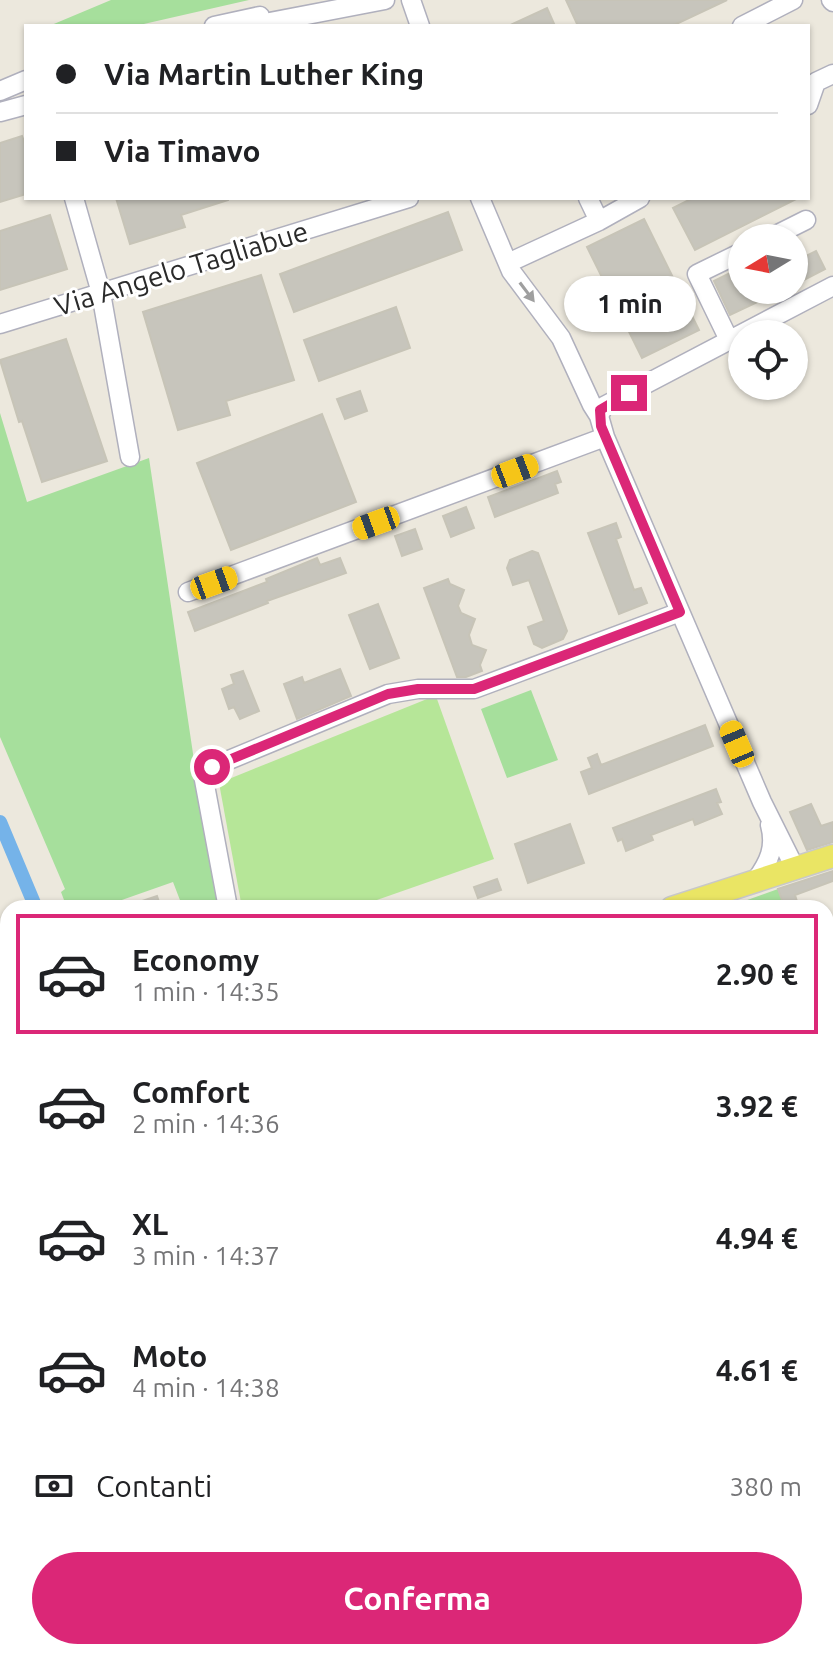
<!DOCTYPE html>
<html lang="it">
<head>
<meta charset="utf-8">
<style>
	body { margin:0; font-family:Ubuntu,sans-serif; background:#f6f6f6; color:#202124; height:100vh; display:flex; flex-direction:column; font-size:30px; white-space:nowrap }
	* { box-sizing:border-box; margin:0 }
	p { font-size:26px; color:#757577 }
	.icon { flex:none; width:44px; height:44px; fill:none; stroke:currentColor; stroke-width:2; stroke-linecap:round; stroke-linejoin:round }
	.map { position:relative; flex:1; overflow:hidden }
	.details { position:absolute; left:0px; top:900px; width:834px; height:760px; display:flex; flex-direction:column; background:#fff; border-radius:24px 24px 0 0; box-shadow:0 2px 6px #0004 }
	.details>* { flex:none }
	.guide { position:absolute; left:24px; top:24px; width:786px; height:176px; border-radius:0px; box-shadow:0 2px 6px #0004; display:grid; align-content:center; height:176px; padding:0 32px; background:#fff }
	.needle { width:52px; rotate:260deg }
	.fabs { position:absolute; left:728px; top:224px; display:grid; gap:16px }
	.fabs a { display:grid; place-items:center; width:80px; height:80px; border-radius:50%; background:#fff; box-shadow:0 2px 6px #0004; font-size:40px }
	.end { position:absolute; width:36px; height:36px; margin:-18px; border:10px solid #db2777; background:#fff; box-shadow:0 0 0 4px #fff }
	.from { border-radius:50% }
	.bubble { position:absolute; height:56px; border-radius:28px; background:#fff; box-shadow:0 2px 6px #0004; font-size:26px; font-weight:700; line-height:56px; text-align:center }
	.car { position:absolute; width:24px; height:48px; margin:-24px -12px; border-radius:10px; box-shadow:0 0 6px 2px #0007; background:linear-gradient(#f5c518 24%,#345 0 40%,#f5c518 0 76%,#345 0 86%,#f5c518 0) }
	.guide b { display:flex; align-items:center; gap:28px; height:76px; font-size:30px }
	.guide b+b { border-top:2px solid #e0e0e0 }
	.guide i { width:20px; height:20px; background:#202124 }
	ul { padding:14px 0 0; list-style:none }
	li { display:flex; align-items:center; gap:24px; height:120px; margin:0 16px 12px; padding:0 16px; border:4px solid transparent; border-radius:0px }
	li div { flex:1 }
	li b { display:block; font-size:30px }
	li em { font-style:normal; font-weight:700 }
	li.current { border-color:#db2777 }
	li>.icon { width:72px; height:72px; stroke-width:1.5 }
	.pay { display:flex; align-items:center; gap:20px; height:88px; padding:0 32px; font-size:30px }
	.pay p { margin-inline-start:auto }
	.action { display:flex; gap:16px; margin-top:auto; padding:16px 32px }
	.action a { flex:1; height:92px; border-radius:48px; background:#db2777; color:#fff; font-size:32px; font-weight:700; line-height:92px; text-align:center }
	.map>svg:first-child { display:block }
	.green { fill:#a6df9c }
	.pitch { fill:#b6e698 }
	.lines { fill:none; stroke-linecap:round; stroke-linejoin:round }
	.canal { stroke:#75b3e9; stroke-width:14 }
	.building { fill:#c7c5bc; stroke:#c7c4b7; stroke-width:2 }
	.minor-casing { stroke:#b0b0bd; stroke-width:21 }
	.major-casing { stroke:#c8c8c8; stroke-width:25 }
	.minor { stroke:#fff; stroke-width:18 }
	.major { stroke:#eae564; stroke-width:22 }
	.oneway { fill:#9f9f9f }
	.route { stroke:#db2777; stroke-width:10 }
	.labels { text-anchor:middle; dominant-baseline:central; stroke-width:6; stroke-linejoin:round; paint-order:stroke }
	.street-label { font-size:28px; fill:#2a2a2a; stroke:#fff }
</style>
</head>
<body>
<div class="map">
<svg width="833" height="1660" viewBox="0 0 833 1660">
	<rect width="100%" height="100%" fill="#ece8dd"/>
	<path class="green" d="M111,0H249L135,26H49Z
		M0,413L27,502L149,458L209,861L219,908H183L173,882L99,908H67L61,892L65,889L0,737Z
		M531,690L558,760L507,778L481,709Z
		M778,889L785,908H725Z
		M8,1052V1113H0V1056Z
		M826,1062L833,1081V1141L826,1144Z
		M833,1541V1660H380L376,1652H826V1544Z"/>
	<path class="pitch" d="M427,699H437L494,859L354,908H242L219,783Z"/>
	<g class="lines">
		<path class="canal" d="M0,822L36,908
			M342,1652L346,1660"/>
	</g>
	<path class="building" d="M566,0H727L672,26H578Z
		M547,8L555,26H508Z
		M22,136L26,147V194L0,202V143Z
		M116,198H228V200L181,215L185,227L130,244Z
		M693,198H798L695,250L673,208Z
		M448,212L462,250L294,312L280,274Z
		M50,215L67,269L0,290V231Z
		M644,219L699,330L642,358L587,247Z
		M816,251L825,269L794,285V262Z
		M742,267V290H783L730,315L714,281Z
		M261,275L294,380L226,401L230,415L178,430L143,312Z
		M396,307L410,348L319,381L304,340Z
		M66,339L107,461L42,482L22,421L19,422L0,360Z
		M360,391L367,411L345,419L337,399Z
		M322,414L356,502L231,550L197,463Z
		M557,471L561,482L555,484L558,493L495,517L488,497Z
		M466,507L474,528L451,537L443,516Z
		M616,523L621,537L616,539L634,590L641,588L647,603L619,614L588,533Z
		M415,529L422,549L402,556L395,536Z
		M532,551L538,553L567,631L563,639L542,648L534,644L528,627L544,621L529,580L513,585L507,568L510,560Z
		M317,558L320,565L340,558L346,573L267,601L268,603L195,631L188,612L267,582L266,579Z
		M448,579L450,584L464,590L458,606L461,613L475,619L469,635L472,645L486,650L480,665L482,671L466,677H457L424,588Z
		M378,604L399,658L370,669L349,615Z
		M340,669L351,696L297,719L284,684L302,677L304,683Z
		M243,671L259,711L240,719L234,707L229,709L222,689L234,684L231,675Z
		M705,725L713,746L589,794L581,772L592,768L588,758L597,754L601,765Z
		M716,789L721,802L717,803L722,814L695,825L693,819L651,835L653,840L626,851L622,839L618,841L613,828Z
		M811,804L821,826L833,822V842L807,850L790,812Z
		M570,824L584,863L528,883L515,844Z
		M833,871V881L795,895L799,908H785L778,889Z
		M497,879L501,890L478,898L474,887Z
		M157,896L161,908H128L127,906Z"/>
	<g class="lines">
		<defs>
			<path id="minor" d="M411,0L420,26
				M831,0L833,2
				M214,26L260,16
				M249,26L385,0
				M742,26L793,0
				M0,91L26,80
				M808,105L816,82L833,74
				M0,112L26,105
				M74,198L101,293L130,457
				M480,198L511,271L561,338L592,405L599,416L605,437L762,802L795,868
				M588,198L599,221
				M770,238L806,220
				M508,263L599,221L640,198
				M0,324L409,198
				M729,340L697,274L742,252
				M599,416L604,406L833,286
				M188,592L605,437
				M756,880C769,862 776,847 770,825
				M228,908L204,780L206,772L212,767L388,694L418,689H474L680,612
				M826,1285L833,1282
				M0,1315L3,1327L2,1360
				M0,1419L8,1416
				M0,1584L8,1582
				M96,1652L98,1660
				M137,1652L139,1660"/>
			<path id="major" d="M672,908L833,856
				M0,1144L8,1141"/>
		</defs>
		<use href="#minor" class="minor-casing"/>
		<use href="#major" class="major-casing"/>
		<use href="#minor" class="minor"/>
		<use href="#major" class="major"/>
	</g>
	<defs><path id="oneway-solid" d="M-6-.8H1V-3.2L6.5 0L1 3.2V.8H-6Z" transform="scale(2)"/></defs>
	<use class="oneway" href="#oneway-solid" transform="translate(527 292) rotate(53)"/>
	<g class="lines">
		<path class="route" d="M212,767L388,694L418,689H474L680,612L601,426L600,410L629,393"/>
	</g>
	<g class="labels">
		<g class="street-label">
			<text transform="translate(181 268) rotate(-17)">Via Angelo Tagliabue</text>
		</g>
	</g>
</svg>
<div class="fabs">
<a><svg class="needle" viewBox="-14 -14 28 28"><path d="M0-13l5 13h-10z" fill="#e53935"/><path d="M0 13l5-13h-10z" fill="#757577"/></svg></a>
<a><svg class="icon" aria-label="locate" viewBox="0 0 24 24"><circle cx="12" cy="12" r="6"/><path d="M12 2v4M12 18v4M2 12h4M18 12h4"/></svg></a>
</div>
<i class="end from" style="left:212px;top:767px"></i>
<i class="end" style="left:629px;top:393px"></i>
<div class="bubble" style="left:564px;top:276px;width:132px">1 min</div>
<i class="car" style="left:515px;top:471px;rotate:69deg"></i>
<i class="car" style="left:376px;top:523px;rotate:250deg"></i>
<i class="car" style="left:214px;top:583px;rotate:70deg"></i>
<i class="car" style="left:737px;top:744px;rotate:337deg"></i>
<div class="guide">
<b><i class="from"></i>Via Martin Luther King</b>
<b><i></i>Via Timavo</b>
</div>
<section class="details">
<ul>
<li class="current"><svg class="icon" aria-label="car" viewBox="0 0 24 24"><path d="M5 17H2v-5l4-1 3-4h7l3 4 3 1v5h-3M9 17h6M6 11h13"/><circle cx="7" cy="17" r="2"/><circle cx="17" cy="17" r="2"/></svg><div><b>Economy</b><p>1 min · 14:35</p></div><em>2.90 €</em></li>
<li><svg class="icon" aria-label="car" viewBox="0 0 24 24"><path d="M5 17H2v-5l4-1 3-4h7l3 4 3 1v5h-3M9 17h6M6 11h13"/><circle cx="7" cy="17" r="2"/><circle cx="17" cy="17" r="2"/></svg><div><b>Comfort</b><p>2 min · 14:36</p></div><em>3.92 €</em></li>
<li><svg class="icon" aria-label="car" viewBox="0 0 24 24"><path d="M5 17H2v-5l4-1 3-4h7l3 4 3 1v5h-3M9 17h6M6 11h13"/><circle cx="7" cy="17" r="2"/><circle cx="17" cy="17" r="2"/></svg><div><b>XL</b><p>3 min · 14:37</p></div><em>4.94 €</em></li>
<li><svg class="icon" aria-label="car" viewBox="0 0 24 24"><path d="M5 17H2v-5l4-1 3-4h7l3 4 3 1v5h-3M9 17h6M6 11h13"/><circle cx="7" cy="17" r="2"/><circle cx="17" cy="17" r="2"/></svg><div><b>Moto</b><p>4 min · 14:38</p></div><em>4.61 €</em></li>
</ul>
<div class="pay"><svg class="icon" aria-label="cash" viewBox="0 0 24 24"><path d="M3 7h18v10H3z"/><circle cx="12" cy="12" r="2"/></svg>Contanti<p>380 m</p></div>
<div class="action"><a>Conferma</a></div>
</section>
</div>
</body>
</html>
